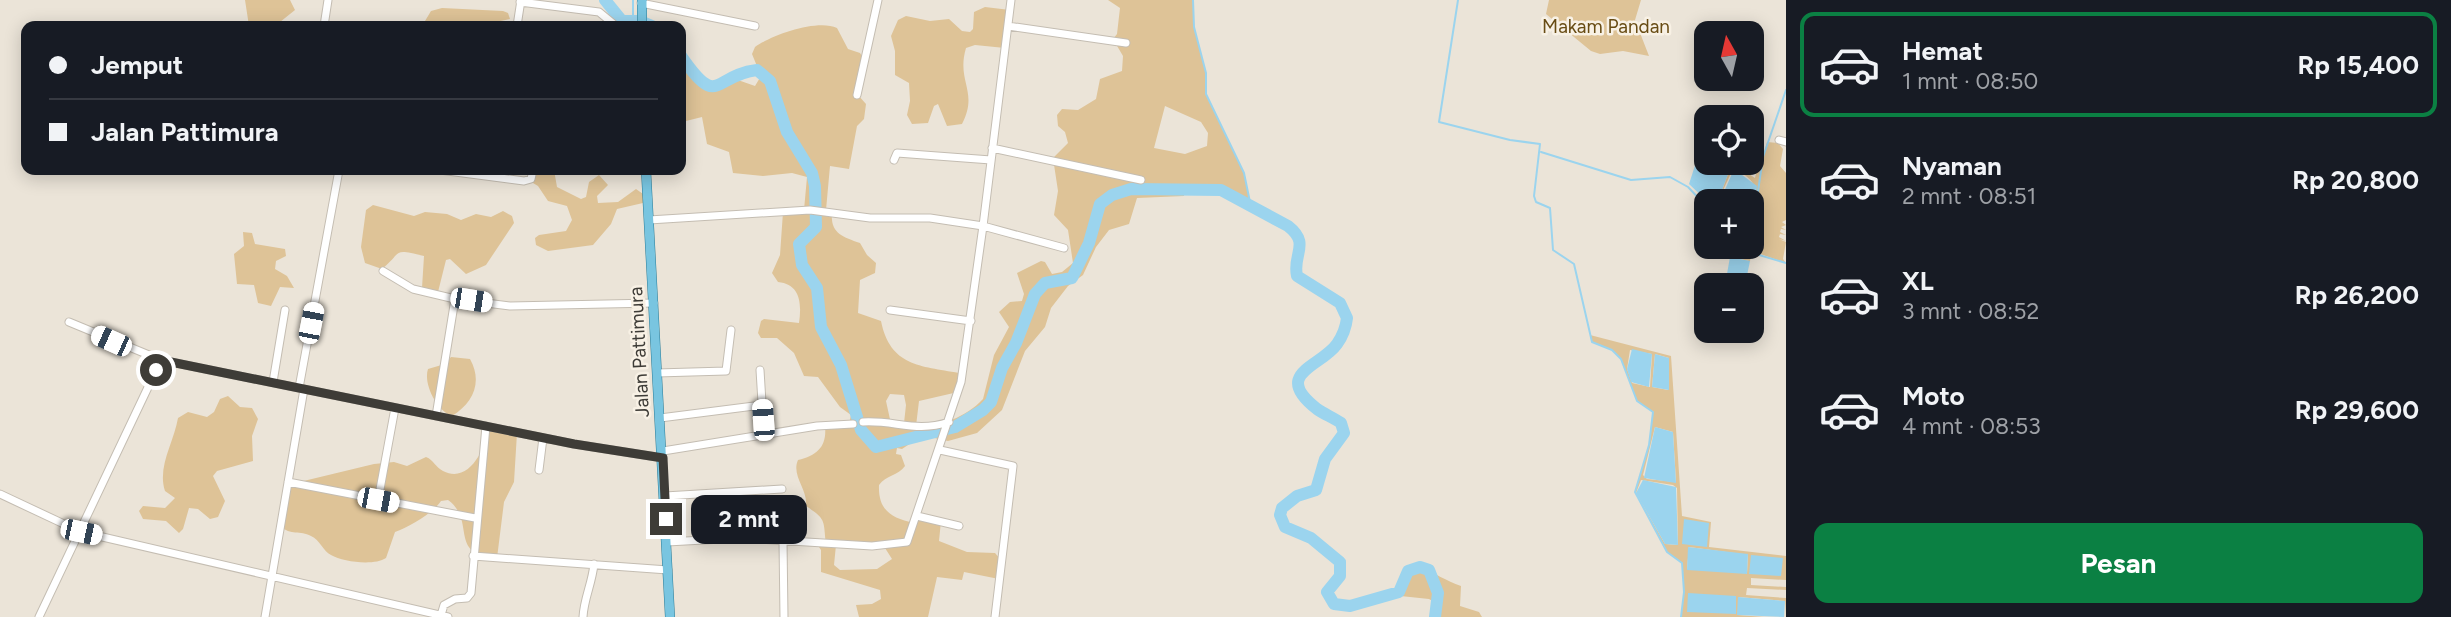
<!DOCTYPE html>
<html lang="id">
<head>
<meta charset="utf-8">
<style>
	body { margin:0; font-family:Figtree,sans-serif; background:#20242c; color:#f1f3f6; height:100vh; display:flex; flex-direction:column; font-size:26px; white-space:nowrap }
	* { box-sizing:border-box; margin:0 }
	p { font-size:23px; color:#9ea1a6 }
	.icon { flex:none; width:38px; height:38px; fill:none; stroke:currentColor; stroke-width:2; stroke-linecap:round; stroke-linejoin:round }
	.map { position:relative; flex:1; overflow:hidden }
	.sheet { display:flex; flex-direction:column; background:#171b24; width:665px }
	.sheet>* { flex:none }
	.banner { position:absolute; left:21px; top:21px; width:665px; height:154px; border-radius:14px; box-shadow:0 4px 18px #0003; display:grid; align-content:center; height:154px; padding:0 28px; background:#171b24 }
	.needle { width:46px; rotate:352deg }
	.buttons { position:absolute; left:1694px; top:21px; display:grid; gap:14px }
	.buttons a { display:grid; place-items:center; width:70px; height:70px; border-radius:14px; background:#171b24; box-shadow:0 4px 18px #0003; font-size:35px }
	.end { position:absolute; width:32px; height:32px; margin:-16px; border:9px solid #3e3c37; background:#fff; box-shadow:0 0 0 4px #fff }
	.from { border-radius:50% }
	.bubble { position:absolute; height:49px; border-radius:14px; background:#171b24; box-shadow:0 4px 18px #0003; font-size:23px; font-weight:700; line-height:49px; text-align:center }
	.car { position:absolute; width:21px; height:42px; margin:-21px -10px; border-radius:9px; box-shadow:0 0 5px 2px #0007; background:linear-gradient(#fff 24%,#345 0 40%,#fff 0 76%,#345 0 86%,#fff 0) }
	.banner b { display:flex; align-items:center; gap:24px; height:66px; font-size:26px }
	.banner b+b { border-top:2px solid #363941 }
	.banner i { width:18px; height:18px; background:#f1f3f6 }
	ul { padding:12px 0 0; list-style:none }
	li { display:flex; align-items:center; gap:21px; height:105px; margin:0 14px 10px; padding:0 14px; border:4px solid transparent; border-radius:14px }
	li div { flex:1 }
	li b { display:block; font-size:26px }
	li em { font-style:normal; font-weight:700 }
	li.selected { border-color:#0b8043 }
	li>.icon { width:63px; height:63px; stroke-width:1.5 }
	.primary-button { display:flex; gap:14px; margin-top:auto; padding:14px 28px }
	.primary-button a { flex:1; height:80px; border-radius:14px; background:#0b8043; color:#fff; font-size:28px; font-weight:700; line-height:80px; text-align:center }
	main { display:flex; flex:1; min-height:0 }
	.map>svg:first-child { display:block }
	.green { fill:#dec397; fill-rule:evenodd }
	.water { fill:#9bd4ee }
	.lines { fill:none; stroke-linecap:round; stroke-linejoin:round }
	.stream { stroke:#9bd4ee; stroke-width:2 }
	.river { stroke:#9bd4ee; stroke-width:12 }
	.minor-casing { stroke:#c4bdb2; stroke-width:9 }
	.major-casing { stroke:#2a7c97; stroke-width:10 }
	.minor { stroke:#fff; stroke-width:7 }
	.major { stroke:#79c5e0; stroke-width:9 }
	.route { stroke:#3e3c37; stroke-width:9 }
	.labels { text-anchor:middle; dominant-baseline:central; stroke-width:5; stroke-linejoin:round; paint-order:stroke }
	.park-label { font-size:19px; fill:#684c14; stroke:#f8f1e5 }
	.street-label { font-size:19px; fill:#3e3c37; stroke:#f8f1e5 }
</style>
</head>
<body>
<main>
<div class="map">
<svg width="1786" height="617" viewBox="0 0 1786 617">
	<rect width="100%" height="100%" fill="#ebe4d8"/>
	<path class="green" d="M245,0H290L295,10L280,22L249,26Z
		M1108,0H1193L1194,27L1206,73V94L1244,173L1251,207C1222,192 1220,189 1185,188L1184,196L1137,198L1129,224L1109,230L1096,247L1083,275L1068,286L1051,308L1045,327L1025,351L1002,410L977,433L948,441L930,437L917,439L902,449L897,448L896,454L901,455L905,466C898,476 886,475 879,485C878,510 891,518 914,523L917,516L941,521L939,541L967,552L995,553L1001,560L999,579L964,572L962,580L937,577L928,617H859L856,605L872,604L881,599L880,590L821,572V550L817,544H826C823,520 827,520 806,506C808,489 791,476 798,460C818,455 827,446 825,426L849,424L851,415L840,407L818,377L804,376L794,353L777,338H761L758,333L761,321L764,319L799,323C802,303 800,284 778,282L772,273L780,255L783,212L804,210L807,177L792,173L763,176L733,173L729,152L707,144L702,117L686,121L681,109L683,71L688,68C702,87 714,89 735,79L755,86L761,76L752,54L755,47C772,35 817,19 837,28L848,49L860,53L863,58L858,95L866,104L864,119L857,126L849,169L830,166L826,210L832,212C830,233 842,237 860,243L867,255L876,263L875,273L860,280L858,313L881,321C890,366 920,366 959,373L958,392L919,401L916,426L904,423L906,405L904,395L890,394L886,401L891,424C922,432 961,423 983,399L994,355L1009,327L999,312L1010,302L1022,301L1024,294L1017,273L1041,261L1045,262L1052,274L1062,272L1073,263L1068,230L1054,215L1058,191L1053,158L1068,143L1065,132L1058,126L1057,115L1062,109L1078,110L1096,99L1100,79L1122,71L1123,56L1113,39L1117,34L1120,8ZM1165,106L1201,122L1208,133L1207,146L1185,154L1154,148ZM836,545L885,548L892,559L877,569L840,570L834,565Z
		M1549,0H1641L1635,20L1649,56L1623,51L1600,54L1591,51L1546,14Z
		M985,7L1010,10L1005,48L975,45L966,48C956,82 979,91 962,124L947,126L938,104L934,106L928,123L912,124L907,115L910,101L909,83L895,75V51L891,36L898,20L906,16L930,21L949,19L962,31L970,32L973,29L974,12Z
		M442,8L503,11L508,13L510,19L477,26H422L431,11Z
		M1767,142L1778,143L1783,149L1780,166L1786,173V220L1782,222L1786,225L1781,227L1786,230L1781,229L1780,232L1786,235L1780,234L1779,237L1786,241L1779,239L1786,242L1783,259L1786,263L1752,251L1750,261L1730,257L1732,247L1761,250V248L1752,245L1761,246L1762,243L1752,239L1762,242L1763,239L1752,238C1752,204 1771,190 1736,169L1732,171L1718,201L1731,166L1726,163H1732L1755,178L1759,160L1752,155L1763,158Z
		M533,170H554L557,187L581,199L586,197L589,182L599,175L608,185L597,196L598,203L618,202L636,189L643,194V203L617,209L611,224L593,245L548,251L536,245L535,238L539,235L566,231L572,220L567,206L548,201L538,186L533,183Z
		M373,205L414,216L425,212L447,214L461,220L476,214L491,217L503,211L512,216L514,223L486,265L466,274L450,259L446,260L438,292L422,288L424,256C391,248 403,252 382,269L365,263L361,247L366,210Z
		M243,232L252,233L255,244L285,249L286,256L276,261L275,269L287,276L294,288L280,287L271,306L258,303L254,285L237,284L234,254L244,246Z
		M1590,335L1671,356L1682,516L1711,522L1709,547L1786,556V580L1751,578V585L1786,587V590L1747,588L1746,595L1786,598V617L1785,601L1739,597L1738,615L1764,617H1681L1684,592L1682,563L1667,552L1635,492L1649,445L1653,412L1637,401L1621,359L1612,350L1592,342ZM1630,350L1652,354L1650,387L1632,383L1627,369ZM1655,354L1669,358L1668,390L1652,387ZM1655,427L1673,432L1676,482L1647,479L1643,475ZM1641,480L1673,485L1677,488L1678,545L1665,544L1636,493ZM1689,547L1748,555L1747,573L1687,569Z
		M451,357L470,359C483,382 473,403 452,416C437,411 423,384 428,369L445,364Z
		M228,396L240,407L252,408L258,419L252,436L253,461L217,471L213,476L225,501L218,517L210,519L198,509L189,508L183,529L179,533L166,521L143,519L139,511L143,506L165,508L175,498L165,491C157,467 174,442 178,418L188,412L207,417L214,412L220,399Z
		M490,427L517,433L514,482L504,502L497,558C447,555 477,521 448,500L441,501C433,513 409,527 395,532L386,558C374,566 343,562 331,555C323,551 320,540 311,536C300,530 291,536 280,526L287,485L374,464L394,462L407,466L426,457C434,460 435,467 443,471C470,485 486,446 490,427Z
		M1420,567C1435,573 1446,581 1461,586L1460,606L1479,612L1482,617H1435L1438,604L1429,599L1391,595L1401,589L1408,571Z"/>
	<path class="water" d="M1701,147L1706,150V163H1726L1731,166L1718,201H1707L1689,184Z
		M1734,169L1757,186L1752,222V201H1720Z
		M1730,257L1750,261L1745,285H1725Z
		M1632,349L1652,354L1649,387L1631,382L1627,369Z
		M1655,354L1669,358V390L1652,387Z
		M1655,427L1673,432L1676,483L1644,478Z
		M1643,480L1676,487L1678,545L1665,544L1636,493Z
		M1684,519L1709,523L1707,547L1682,544Z
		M1688,547L1748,554L1747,574L1687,570Z
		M1751,555L1783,558L1781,576L1749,574Z
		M1688,593L1736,596V614L1687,612Z
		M1738,597L1785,601L1784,617L1737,615Z"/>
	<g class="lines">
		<path class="stream" d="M1193,0L1194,27L1206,73V94L1244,173L1251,207
			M1458,0L1439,122L1510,140L1540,144L1534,196L1536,202L1550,208L1553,250L1574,264L1592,342L1612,350L1621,359L1637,401L1653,412L1649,445L1635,492L1667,552L1682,563L1684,592L1681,617
			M633,21V0
			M1541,152L1631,180L1670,177L1688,187L1706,206
			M1752,232L1763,157L1786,90
			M1732,247L1786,263"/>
		<path class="river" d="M605,0L622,21H640L652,26
			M681,56C719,111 713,75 757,70L770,81L787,132L812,173L815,186L816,227L799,244L802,265L817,288L821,327L841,365L861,430L876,447L955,427L983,410L991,402L1002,368L1016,343L1035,294L1045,283L1072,278L1089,243L1100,204L1112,195L1131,189L1221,190L1288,226C1311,244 1292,254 1297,276L1340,303L1347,318C1346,327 1342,337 1337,344C1321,367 1271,373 1317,409C1324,414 1334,418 1341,423L1344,433L1325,459L1316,490L1297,496L1282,508L1280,515L1285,527L1311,538L1340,562V576L1327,592L1334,604L1350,606L1399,592L1408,571L1420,567L1429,570L1438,593L1435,617"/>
		<defs>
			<path id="minor" d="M520,2L599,12L616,26
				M641,3L755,26
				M324,26L328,0
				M517,26L521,0
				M1008,26L1126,43
				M857,95L878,0
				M1779,140L1786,142
				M992,148L1141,180
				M894,160L897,153L991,160
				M440,170L524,181L531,179L533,170
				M649,220L810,210L870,218H930L983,226L1011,0
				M383,271L413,289L455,299
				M890,310L971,321
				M69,322L161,360L574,444L663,458
				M760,370L764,435
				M657,373L726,371L731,330
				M273,382L285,310
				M299,388L339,170
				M436,416L455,299L510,306L654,303
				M660,418L762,405
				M863,422C895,420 916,433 949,422
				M940,450L1013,466L995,617
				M663,451L817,426L853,424
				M539,470L543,438
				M288,482L475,518
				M0,494L81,532L448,617
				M665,496L782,489
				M378,500L395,408
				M917,516L959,526
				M783,541L784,617
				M667,542L741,538L872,546L907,542L961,382L983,226L1064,248
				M473,556L668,570
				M441,615L444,605L455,599L467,598L471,593L486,426
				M39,617L161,360
				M265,617L304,389
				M583,617C584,598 592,584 594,564"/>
			<path id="major" d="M642,0V26
				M646,170L670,617"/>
		</defs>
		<use href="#minor" class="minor-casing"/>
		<use href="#major" class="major-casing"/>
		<use href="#minor" class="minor"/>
		<use href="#major" class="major"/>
	</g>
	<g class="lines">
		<path class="route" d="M156,370L161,360L574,444L663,458L666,519"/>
	</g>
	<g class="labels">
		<g class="park-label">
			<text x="1606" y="26">Makam Pandan</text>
		</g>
		<g class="street-label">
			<text transform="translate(639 352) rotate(-93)">Jalan Pattimura</text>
		</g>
	</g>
</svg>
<div class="buttons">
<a><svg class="needle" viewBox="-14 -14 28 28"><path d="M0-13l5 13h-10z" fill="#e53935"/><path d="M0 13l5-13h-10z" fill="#9ea1a6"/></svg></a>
<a><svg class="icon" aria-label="locate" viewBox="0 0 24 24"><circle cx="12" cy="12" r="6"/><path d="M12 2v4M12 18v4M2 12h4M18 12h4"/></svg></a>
<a>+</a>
<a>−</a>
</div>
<i class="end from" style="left:156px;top:370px"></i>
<i class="end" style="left:666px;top:519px"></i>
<div class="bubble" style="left:691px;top:495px;width:116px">2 mnt</div>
<i class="car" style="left:471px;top:300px;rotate:99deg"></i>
<i class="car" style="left:311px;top:323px;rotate:11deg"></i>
<i class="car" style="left:111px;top:341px;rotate:294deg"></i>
<i class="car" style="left:763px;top:420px;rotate:356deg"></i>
<i class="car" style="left:378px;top:500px;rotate:101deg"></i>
<i class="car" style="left:81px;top:532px;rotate:102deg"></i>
<div class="banner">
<b><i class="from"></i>Jemput</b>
<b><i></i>Jalan Pattimura</b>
</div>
</div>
<section class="sheet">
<ul>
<li class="selected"><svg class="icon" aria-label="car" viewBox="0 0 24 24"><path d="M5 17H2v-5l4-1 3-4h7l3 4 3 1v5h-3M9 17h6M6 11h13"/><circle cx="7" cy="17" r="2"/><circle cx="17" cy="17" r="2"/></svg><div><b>Hemat</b><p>1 mnt · 08:50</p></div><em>Rp 15,400</em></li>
<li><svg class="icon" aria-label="car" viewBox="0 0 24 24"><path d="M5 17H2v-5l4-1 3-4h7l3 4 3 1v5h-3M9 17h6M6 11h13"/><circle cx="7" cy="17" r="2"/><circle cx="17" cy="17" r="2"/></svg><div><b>Nyaman</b><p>2 mnt · 08:51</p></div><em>Rp 20,800</em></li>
<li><svg class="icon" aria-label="car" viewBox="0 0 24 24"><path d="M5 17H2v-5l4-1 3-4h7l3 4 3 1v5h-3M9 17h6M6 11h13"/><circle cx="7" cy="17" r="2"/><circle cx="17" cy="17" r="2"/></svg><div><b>XL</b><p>3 mnt · 08:52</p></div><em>Rp 26,200</em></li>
<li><svg class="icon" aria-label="car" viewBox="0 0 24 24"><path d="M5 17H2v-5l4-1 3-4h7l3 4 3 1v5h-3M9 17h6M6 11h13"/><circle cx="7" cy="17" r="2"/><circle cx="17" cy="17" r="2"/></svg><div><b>Moto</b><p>4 mnt · 08:53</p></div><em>Rp 29,600</em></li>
</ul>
<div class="primary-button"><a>Pesan</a></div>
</section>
</main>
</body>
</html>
